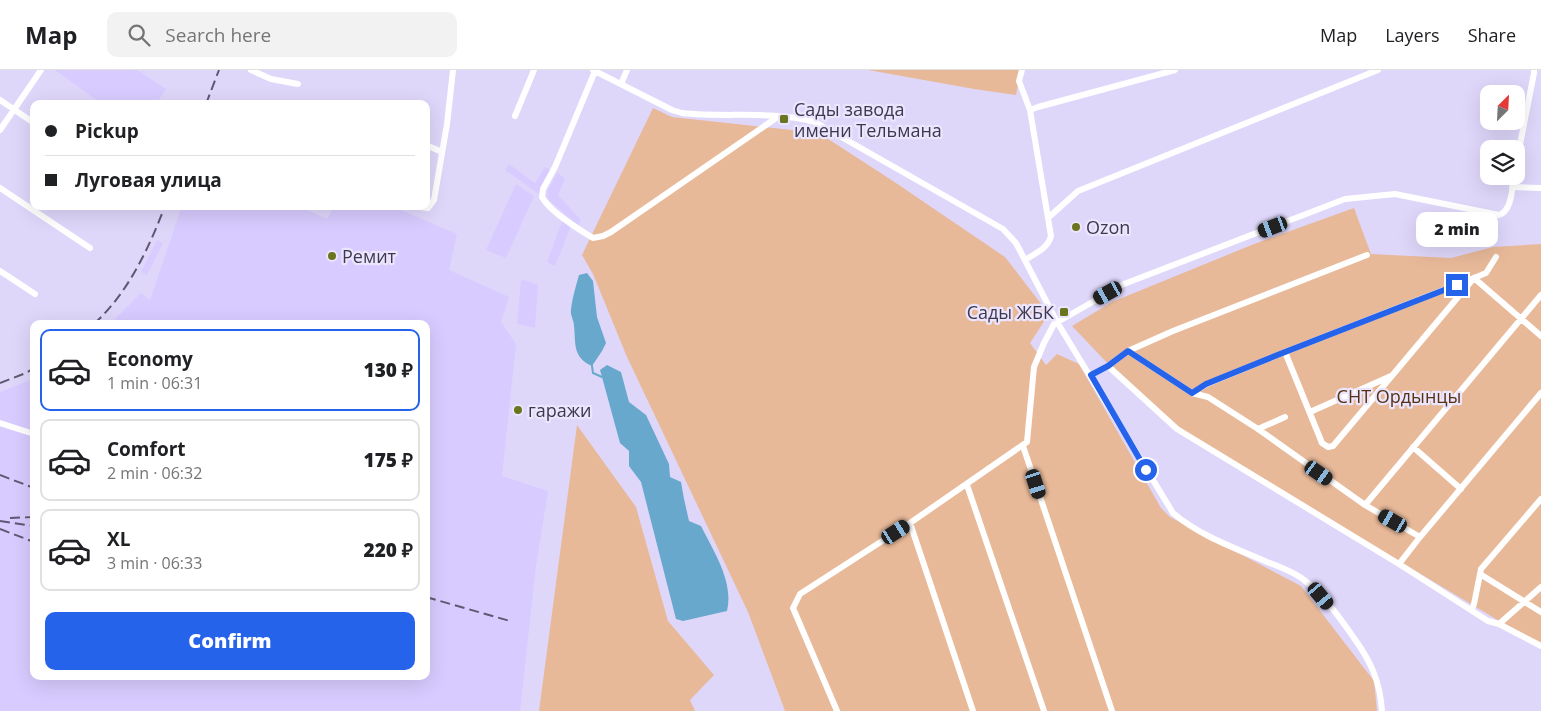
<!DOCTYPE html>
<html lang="en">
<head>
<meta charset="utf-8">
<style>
	body { margin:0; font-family:"Open Sans",sans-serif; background:#f2f2f2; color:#202124; height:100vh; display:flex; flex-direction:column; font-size:19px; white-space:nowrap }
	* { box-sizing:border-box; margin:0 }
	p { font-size:16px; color:#757577 }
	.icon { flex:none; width:28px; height:28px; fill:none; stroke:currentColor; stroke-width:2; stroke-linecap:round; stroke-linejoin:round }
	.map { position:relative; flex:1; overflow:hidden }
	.drawer { position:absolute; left:30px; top:250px; width:400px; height:360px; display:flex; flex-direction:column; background:#fff; border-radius:10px; box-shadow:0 5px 20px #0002 }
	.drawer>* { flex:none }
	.guide { position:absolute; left:30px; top:30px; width:400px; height:110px; border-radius:10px; box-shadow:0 5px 20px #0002; display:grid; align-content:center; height:110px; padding:0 15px; background:#fff }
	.needle { width:32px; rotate:24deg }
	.buttons { position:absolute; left:1480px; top:15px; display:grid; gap:10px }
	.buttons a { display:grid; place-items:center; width:45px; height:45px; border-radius:10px; background:#fff; box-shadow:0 5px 20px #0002; font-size:25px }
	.end { position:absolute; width:22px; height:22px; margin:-11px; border:6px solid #2563eb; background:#fff; box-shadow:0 0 0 2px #fff }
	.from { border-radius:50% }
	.bubble { position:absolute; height:35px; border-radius:10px; background:#fff; box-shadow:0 5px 20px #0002; font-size:16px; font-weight:800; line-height:35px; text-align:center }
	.car { position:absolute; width:15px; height:30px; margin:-15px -8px; border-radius:6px; box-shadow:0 0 4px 1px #0007; background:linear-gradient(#222 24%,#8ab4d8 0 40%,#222 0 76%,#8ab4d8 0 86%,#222 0) }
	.guide b { display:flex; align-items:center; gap:18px; height:48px; font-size:19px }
	.guide b+b { border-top:1px solid #e0e0e0 }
	.guide i { width:12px; height:12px; background:#202124 }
	ul { padding:9px 0 0; list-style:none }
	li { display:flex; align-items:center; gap:15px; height:82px; margin:0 10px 8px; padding:0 5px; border:2px solid #e0e0e0; border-radius:10px }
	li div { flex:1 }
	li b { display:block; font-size:19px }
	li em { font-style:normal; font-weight:800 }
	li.current { border-color:#2563eb }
	li>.icon { width:45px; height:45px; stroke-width:1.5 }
	.action { display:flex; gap:10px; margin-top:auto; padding:10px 15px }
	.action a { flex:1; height:58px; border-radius:10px; background:#2563eb; color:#fff; font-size:20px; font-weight:800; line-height:58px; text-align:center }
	header { display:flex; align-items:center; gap:30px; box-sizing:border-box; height:70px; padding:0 25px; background:#fff; border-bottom:1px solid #e0e0e0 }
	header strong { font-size:24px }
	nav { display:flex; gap:28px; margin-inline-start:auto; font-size:18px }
	.search { width:350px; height:45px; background:#f2f2f2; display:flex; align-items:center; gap:12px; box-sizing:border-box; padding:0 18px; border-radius:10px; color:#757577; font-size:19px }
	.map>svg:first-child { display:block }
	.built { fill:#d8cbff }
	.green { fill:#e8b999 }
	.water { fill:#68a8cd }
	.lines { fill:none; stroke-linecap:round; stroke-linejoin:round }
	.stream { stroke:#68a8cd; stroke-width:2 }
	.minor { stroke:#fff; stroke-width:6 }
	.rail { stroke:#5e5871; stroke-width:2; stroke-dasharray:10 5; stroke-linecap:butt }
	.route { stroke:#2563eb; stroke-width:6 }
	.poi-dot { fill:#6b751f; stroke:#ebe6fe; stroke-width:2 }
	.labels { text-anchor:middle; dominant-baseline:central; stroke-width:4.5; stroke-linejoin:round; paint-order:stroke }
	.poi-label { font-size:18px; fill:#3e384f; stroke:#ebe6fe; text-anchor:start }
	.park-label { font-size:18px; fill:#573114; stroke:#ebe6fe }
</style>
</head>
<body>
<header>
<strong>Map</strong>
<div class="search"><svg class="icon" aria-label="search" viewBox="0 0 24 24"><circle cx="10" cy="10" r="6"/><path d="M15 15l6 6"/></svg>Search here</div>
<nav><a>Map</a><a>Layers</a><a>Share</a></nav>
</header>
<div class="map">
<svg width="1541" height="641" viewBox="0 0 1541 641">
	<rect width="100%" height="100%" fill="#dfd7fa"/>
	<path class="built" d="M55,0H137L166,19L156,34H102Z
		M509,94L535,113L545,97L551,101L539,124L505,100Z
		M557,103L565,108L558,125L581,150L578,155L548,129L547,122Z
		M516,114L534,126L506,188L486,180Z
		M182,136H298L327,149L334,136H391L457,164L449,200L509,227L501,252L516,274L502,406L548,421L536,496L520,641H0V322L33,309L34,606H426V254H110L141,223L150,230Z
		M563,149L571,156L555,196L547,192Z
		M157,170L163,173L147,205L141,202Z
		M521,209L538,215L535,258L517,254Z"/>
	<path class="green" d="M868,0H1021L1016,25L974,19Z
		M653,38L672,47L819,63L893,111L1005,187L1049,244L1030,273L1046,295L1057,284L1079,294L1161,438L1170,447L1301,516L1374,611L1377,641H785L748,542L627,287L593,204L582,185Z
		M1354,138L1371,184L1451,188L1493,177L1541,174V576L1190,366L1131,318L1072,256L1112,232L1254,174Z
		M577,355L636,437L668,551L714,605L690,630L695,641H539Z"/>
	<path class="water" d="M587,203L593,211L597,247L606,273L602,281L592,296C572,287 576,273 574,256C574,250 570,245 571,240C572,229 576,216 579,205Z
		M607,295L621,302L629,332L646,345L669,394L670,407L681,412L684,429L689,451L701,456C714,482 734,512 727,541L683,551L676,549L641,412L629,396V381L620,373L602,307L600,300Z"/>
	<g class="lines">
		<path class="stream" d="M592,296L593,303L602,307"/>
		<path class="minor" d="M251,0L271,9L298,14
			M593,0L672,40L682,43C726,48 771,40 815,52L1003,159L1016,173L1057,252L1173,443C1200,466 1235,478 1267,492C1280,497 1294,502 1304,510C1324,525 1340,548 1354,568C1371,592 1380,611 1382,641
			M1022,0L1019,11L1030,40L1051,166C1048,178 1036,183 1025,190
			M595,1L555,97L543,119L542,127C550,142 578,159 593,168L603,166L611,162L779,46
			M621,14L627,0
			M0,30L34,53
			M1030,40L1038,37L1175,0
			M515,46L534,0
			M0,60L41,0
			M426,75L442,82
			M1516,95L1534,3V0
			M1512,117L1541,118
			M0,118L90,178
			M414,136L428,138L434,130L447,54L453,0
			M1048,148L1078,121L1378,0
			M0,201L35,224
			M1128,281L1173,261L1367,185
			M1285,282L1322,373L1328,377L1333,376L1474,208L1541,266
			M1108,296L1177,359L1399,494L1420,467L1541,323
			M1091,305L1108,296L1128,281L1192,323L1208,327L1258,359L1365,435
			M1192,323L1207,314L1285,282L1474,208L1486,203L1496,187
			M1310,342L1391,306
			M0,353L34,364
			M1258,359L1285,347
			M1023,376L1112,641
			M1413,377L1461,419
			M967,415L1044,641
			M910,453L973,641
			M1420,467L1365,435L1541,225
			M1399,494L1488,551L1499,554L1541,576
			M1480,504L1541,542
			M1472,539L1474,534L1481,499L1541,429
			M1499,554L1541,517
			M837,641L793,538L800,524L910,453L1027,372L1034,297L1044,273L1054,254L1124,214L1345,129L1395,124L1499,145C1512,141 1512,118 1514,106"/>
		<path class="rail" d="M206,34L219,0
			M94,254C128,223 149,178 165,136
			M0,313L26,303L34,298
			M0,405L34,418
			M10,448L34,447
			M0,451L34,456
			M0,459L34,472
			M426,527L510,551"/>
	</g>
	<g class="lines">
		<path class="route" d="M1146,400L1091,305L1108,296L1128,281L1192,323L1206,314L1285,282L1457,215"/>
	</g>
	<g class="poi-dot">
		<rect x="779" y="44" width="10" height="10" rx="2.5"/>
		<circle cx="1076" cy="157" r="5"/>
		<circle cx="332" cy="186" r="5"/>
		<rect x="1059" y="237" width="10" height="10" rx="2.5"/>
		<circle cx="518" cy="340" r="5"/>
	</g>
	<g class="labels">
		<g class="poi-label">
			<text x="794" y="39">Сады завода<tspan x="794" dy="21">имени Тельмана</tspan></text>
			<text x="1086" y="157">Ozon</text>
			<text x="342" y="186">Ремит</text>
			<text x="1054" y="242" text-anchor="end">Сады ЖБК</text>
			<text x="528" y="340">гаражи</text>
		</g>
		<g class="park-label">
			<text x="1399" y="326">СНТ Ордынцы</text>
		</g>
	</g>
</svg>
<div class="buttons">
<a><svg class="needle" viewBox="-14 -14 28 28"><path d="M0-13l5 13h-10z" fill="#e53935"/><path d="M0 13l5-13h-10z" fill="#757577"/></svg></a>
<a><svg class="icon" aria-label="layers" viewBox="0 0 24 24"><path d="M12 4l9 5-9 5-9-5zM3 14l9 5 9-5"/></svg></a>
</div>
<i class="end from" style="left:1146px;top:400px"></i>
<i class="end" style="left:1457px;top:215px"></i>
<div class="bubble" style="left:1416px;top:142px;width:82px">2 min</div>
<i class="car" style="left:1273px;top:157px;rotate:249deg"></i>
<i class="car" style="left:1108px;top:223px;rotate:241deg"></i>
<i class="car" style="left:1319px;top:403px;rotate:125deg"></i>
<i class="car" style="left:1036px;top:414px;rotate:162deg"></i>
<i class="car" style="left:1393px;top:451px;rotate:300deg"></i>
<i class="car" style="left:896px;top:462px;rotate:57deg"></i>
<i class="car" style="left:1321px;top:526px;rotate:140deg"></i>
<div class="guide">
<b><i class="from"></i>Pickup</b>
<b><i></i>Луговая улица</b>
</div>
<section class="drawer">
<ul>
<li class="current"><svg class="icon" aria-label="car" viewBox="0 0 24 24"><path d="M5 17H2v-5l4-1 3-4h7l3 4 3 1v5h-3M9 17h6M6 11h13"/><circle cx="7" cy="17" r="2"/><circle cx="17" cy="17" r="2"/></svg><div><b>Economy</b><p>1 min · 06:31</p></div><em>130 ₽</em></li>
<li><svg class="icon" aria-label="car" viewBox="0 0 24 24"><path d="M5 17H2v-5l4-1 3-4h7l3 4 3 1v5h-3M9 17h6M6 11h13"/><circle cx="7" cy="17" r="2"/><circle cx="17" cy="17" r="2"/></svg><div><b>Comfort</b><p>2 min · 06:32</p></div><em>175 ₽</em></li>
<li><svg class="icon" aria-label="car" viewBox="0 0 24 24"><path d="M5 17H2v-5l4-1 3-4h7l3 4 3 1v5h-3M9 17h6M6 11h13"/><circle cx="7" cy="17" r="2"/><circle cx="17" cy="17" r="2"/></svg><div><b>XL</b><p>3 min · 06:33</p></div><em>220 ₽</em></li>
</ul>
<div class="action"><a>Confirm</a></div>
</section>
</div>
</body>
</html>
